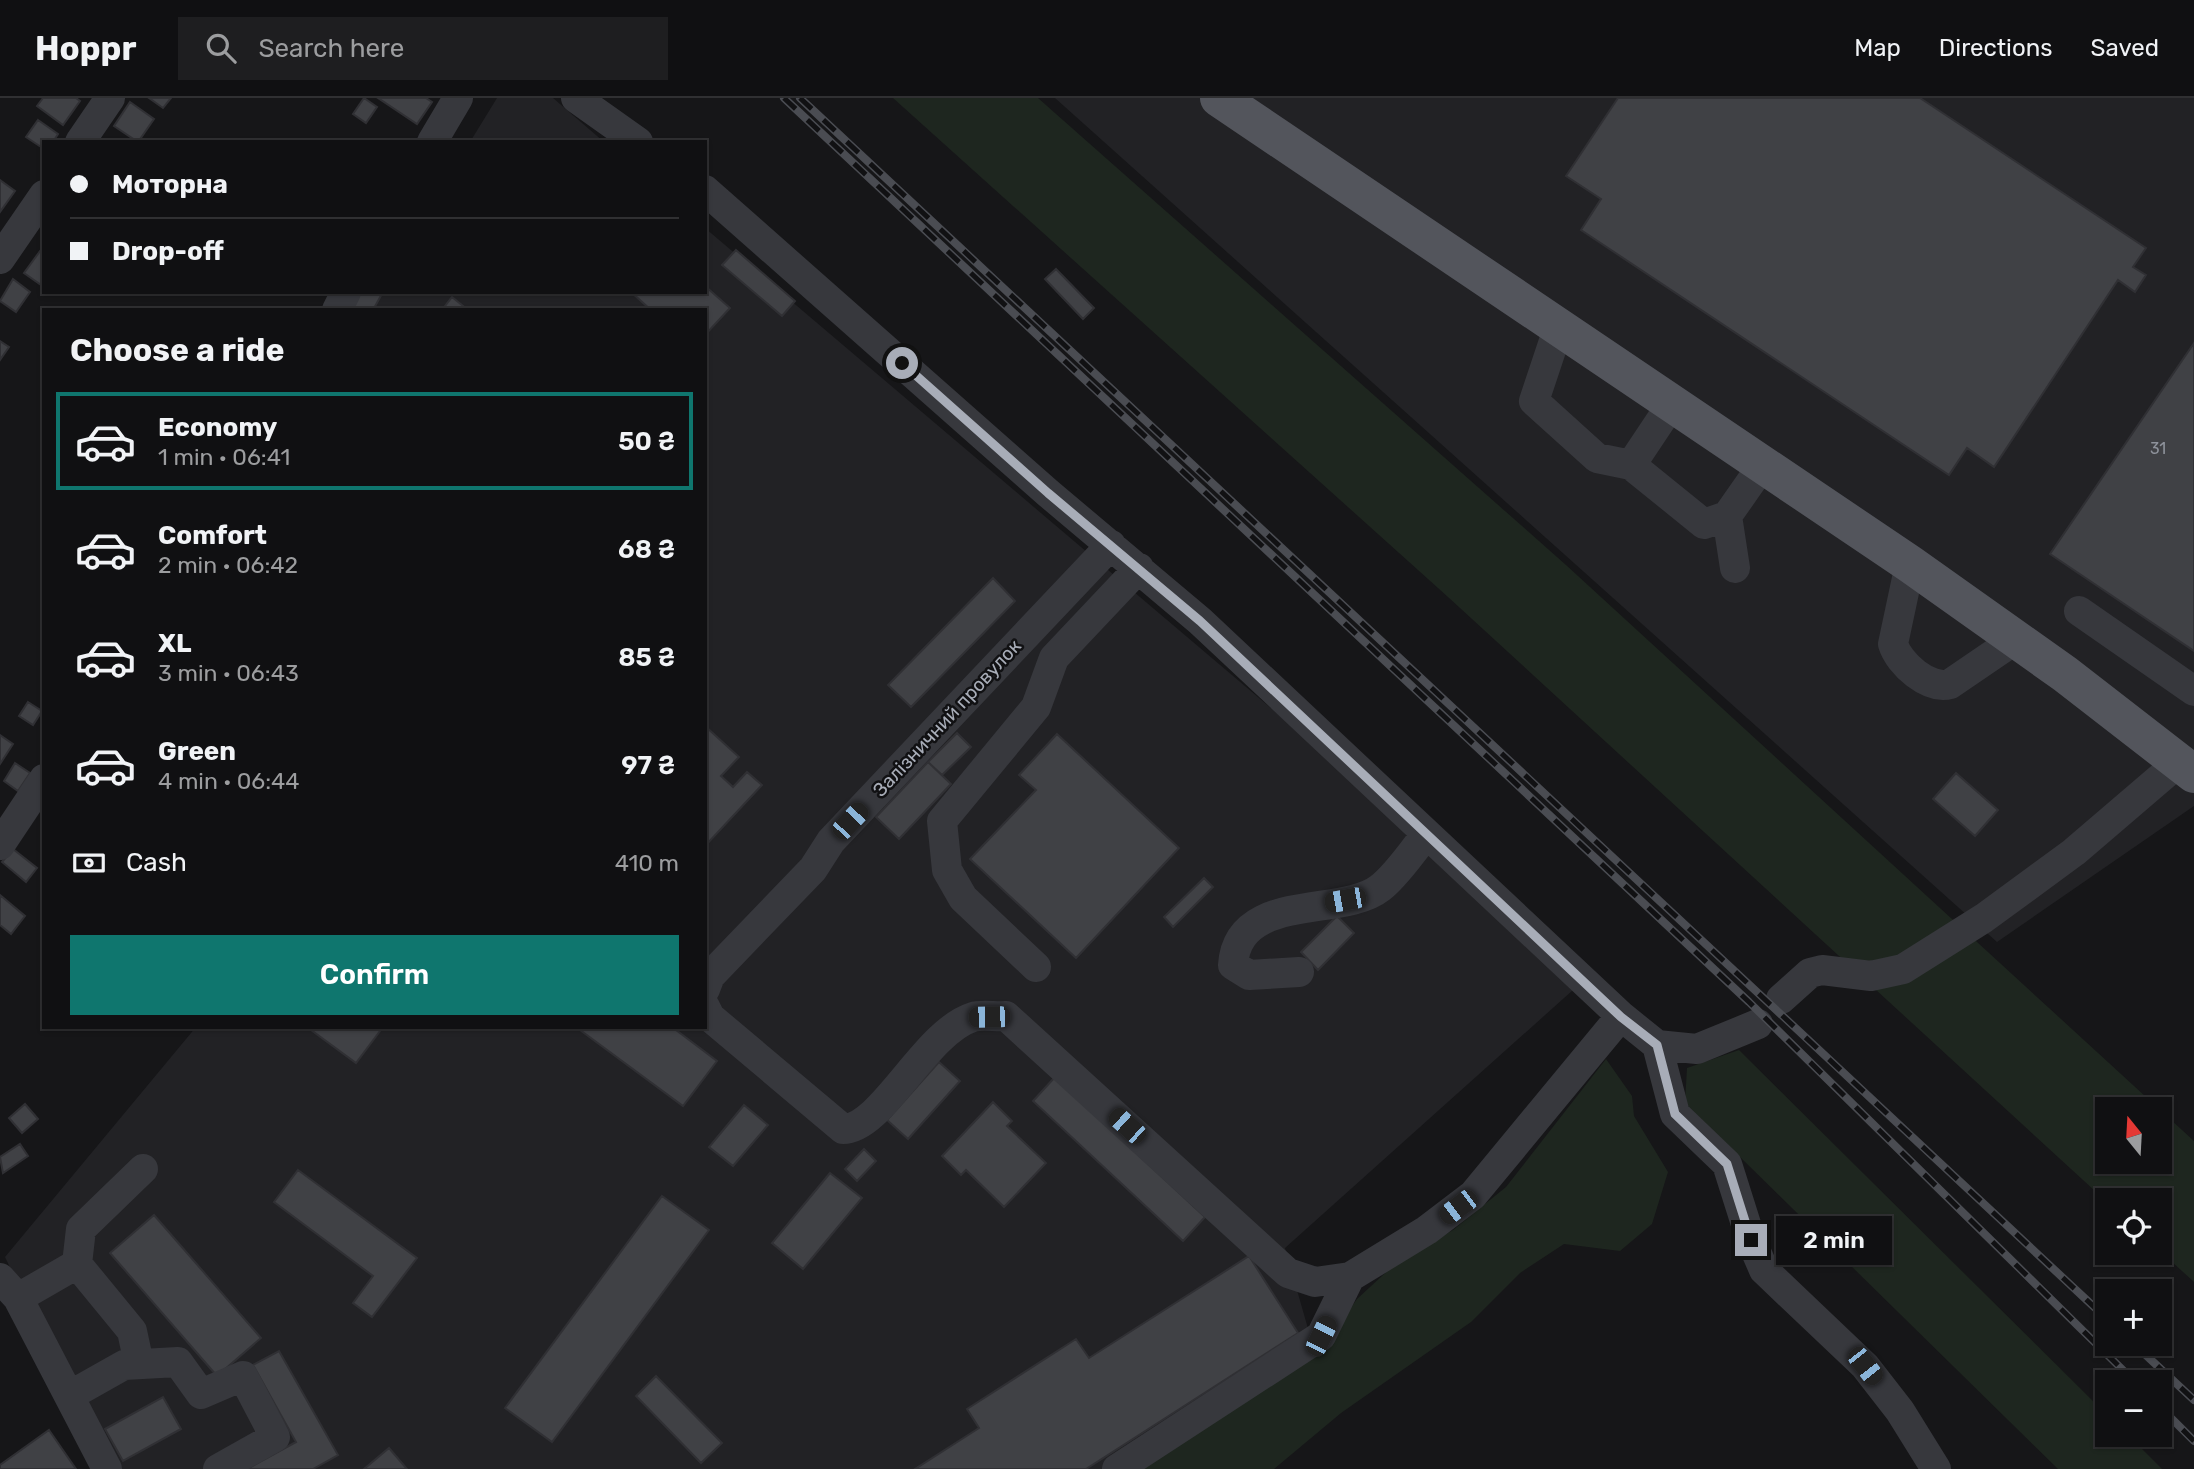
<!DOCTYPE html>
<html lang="en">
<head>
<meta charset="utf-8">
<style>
	body { margin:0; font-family:Rubik,sans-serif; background:#1e1e20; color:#f1f3f6; height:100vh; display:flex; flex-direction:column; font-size:26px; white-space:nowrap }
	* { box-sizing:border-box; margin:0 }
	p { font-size:23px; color:#9c9d9f }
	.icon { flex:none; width:38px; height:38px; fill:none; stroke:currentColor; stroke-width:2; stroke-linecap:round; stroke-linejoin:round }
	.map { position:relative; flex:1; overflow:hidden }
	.side { position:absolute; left:42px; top:210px; width:665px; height:721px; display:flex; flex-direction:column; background:#101012; border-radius:0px; box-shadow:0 2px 5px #0004,0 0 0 2px #303032 }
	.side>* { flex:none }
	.banner { position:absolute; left:42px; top:42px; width:665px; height:154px; border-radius:0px; box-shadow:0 2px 5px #0004,0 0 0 2px #303032; display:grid; align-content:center; height:154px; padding:0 28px; background:#101012 }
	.needle { width:46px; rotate:342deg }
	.fabs { position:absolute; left:2095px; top:999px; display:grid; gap:14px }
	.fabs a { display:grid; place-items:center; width:77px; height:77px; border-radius:0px; background:#101012; box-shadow:0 2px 5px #0004,0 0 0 2px #303032; font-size:35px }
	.end { position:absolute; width:32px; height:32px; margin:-16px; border:9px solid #a8adb8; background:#111; box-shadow:0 0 0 4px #111 }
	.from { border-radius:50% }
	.bubble { position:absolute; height:49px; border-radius:0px; background:#101012; box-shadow:0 2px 5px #0004,0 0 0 2px #303032; font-size:23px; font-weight:600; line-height:49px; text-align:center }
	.car { position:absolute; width:21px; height:42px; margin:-21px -10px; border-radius:9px; box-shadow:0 0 5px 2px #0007; background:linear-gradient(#222 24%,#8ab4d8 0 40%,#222 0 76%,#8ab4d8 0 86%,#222 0) }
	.banner b { display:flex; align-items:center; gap:24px; height:66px; font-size:26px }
	.banner b+b { border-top:2px solid #303032 }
	.banner i { width:18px; height:18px; background:#f1f3f6 }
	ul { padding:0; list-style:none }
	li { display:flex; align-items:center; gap:21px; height:98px; margin:0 14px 10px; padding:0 14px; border:4px solid transparent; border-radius:0px }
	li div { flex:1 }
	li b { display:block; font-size:26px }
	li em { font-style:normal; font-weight:600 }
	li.selected { border-color:#0f766e }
	li>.icon { width:63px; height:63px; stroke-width:1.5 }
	h2 { padding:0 28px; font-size:32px; line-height:84px }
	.pay { display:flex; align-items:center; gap:18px; height:77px; padding:0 28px; font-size:26px }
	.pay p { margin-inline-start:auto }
	.primary-button { display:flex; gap:14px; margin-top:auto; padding:14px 28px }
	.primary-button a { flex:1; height:80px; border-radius:0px; background:#0f766e; color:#fff; font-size:28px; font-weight:600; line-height:80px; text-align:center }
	header { display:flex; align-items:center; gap:42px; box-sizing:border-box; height:98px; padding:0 35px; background:#101012; border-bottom:2px solid #303032 }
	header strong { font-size:33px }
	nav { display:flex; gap:38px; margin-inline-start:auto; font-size:24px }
	.search { width:490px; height:63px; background:#1e1e20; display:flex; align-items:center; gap:18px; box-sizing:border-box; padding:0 24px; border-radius:0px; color:#9c9d9f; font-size:26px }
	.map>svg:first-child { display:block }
	.built { fill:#222225 }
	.green { fill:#1e261f; fill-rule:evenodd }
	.building { fill:#404145; stroke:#303034; stroke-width:2 }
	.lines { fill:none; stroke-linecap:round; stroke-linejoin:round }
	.minor { stroke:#37383d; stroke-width:30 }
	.major { stroke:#53555c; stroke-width:38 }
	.rail-casing { stroke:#4a4c52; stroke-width:8 }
	.rail { stroke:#111113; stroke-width:5; stroke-dasharray:16; stroke-linecap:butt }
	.route { stroke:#a8adb8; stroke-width:9 }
	.labels { text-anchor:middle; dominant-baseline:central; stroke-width:5; stroke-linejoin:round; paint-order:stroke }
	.number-label { font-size:16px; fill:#8e929b }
	.street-label { font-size:19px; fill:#a8adb8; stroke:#111113 }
</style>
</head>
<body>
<header>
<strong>Hoppr</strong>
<div class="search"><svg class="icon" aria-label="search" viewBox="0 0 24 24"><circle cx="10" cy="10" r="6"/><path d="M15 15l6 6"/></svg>Search here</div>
<nav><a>Map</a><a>Directions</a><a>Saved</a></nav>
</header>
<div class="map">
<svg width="2194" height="1371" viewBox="0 0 2194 1371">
	<rect width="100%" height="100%" fill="#161618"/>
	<path class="built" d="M497,0H553L604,44H470Z
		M1055,0H2194V708L1997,844Z
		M705,130L1312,645L1573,892L1285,1150L1309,1234L1116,1371H108L5,1159L196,929H705V212H366L377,194H705Z"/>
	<path class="green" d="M893,0H1038L1566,467L2194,1043V1184L2160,1153V1102L2107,1104L1448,499ZM2107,1012H2160V1064H2107Z
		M1739,952L2107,1317V1337H2128L2162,1371H2058L1685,1005L1687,970Z
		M1606,961L1632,998L1634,1018L1668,1074L1652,1126L1620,1153L1564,1146L1520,1175L1471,1224L1341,1315L1274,1371H1130L1324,1249L1357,1201L1395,1166L1453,1132L1506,1089Z"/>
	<path class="building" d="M43,0H76L80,3L63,27L37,8Z
		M149,0H171L163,10Z
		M364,0L377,9L366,25L353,16Z
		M378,0H426L432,4L417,26Z
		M1618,0H1920L2146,150L2133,169L2146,177L2135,194L2118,182L1994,369L1967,350L1949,377L1581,132L1601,101L1566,78Z
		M130,4L154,21L138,44L114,28Z
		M38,22L58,36L53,44H44V51L26,39Z
		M0,82L15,93L0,114Z
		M43,149L44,150V189L24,175Z
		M736,152L795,203L782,218L722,167Z
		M1056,171L1094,210L1083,221L1045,181Z
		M13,181L30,194L16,214L0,203Z
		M705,188L730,210L705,237V212H651L631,194H705Z
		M359,194H383L373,212H349Z
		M452,199L468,212H442Z
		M0,243L9,249L0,262Z
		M2194,245V553L2050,456Z
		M993,480L1015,503L911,609L888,587Z
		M28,604L42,613L33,627L19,618Z
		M705,628L739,659L721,678L733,689L747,674L762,687L705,748Z
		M957,635L971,649L942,677L928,664Z
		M1057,636L1179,750L1076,860L970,761L1036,692L1019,677Z
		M0,637L13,646L0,666Z
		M928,664L951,686L899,741L876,719Z
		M15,665L30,675L18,693L4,683Z
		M1956,675L1998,712L1975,738L1933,701Z
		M13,751L37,770L26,784L2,764Z
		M1204,780L1213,789L1173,829L1164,819Z
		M0,797L25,818L11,836L0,827Z
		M1337,818L1354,835L1318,872L1301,854Z
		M307,929H383L356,965Z
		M576,929H672L717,963L683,1008Z
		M939,964L960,983L908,1041L887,1022Z
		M1055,979L1205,1119L1183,1143L1033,1003Z
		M993,1004L1012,1023L1007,1028L1046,1065L1004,1109L966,1072L961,1077L942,1058Z
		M25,1006L38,1021L22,1035L9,1020Z
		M744,1007L768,1027L733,1068L709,1049Z
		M20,1046L28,1058L3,1075L0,1059Z
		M864,1051L876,1063L857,1083L845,1071Z
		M298,1072L417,1160L372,1219L353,1205L373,1178L274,1104Z
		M830,1075L862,1100L803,1171L772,1145Z
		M662,1098L709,1132L552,1344L505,1310Z
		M154,1117L261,1240L217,1278L110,1155Z
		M1249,1158L1298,1235L1086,1371H915L979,1330L967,1311L1076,1241L1089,1260Z
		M279,1253L338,1357L313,1371H247L296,1344L253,1267Z
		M656,1278L722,1345L701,1365L636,1298Z
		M163,1299L181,1331L123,1363L105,1331Z
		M49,1332L76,1371H0V1367Z
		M389,1350L407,1371H364Z"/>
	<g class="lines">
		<path class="minor" d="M576,0L638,44
			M80,44L110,0
			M432,44L458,0
			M705,92L1048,395L1200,523L1621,918L1657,947L1697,951L1758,926
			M0,161L44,97
			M337,212L346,194
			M1559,228L1534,303L1597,360L1631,367L1673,304
			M1631,367L1704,426L1727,418L1762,368
			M1727,418L1735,470
			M1910,466L1893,546C1899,566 1929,592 1950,586L2016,541
			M2079,513L2194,593
			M0,747L44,681
			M1036,869L963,800L947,772L942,723L1036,609L1054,560L1139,470
			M1299,874L1249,877L1233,867C1238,793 1342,820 1380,790C1398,776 1412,753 1427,736
			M705,891L710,878L813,771L831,743L1111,447
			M1781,901L1810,875L1822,872L1871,878L1903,871L1984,820L2074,754L2179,664
			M705,909L710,919L843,1031C882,1031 925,934 973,919C982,916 996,919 1006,918L1288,1175L1315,1184L1350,1179
			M1657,947L1675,1016L1727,1066L1751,1142L1764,1172L1865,1268L1900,1313L1936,1371
			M0,1180L18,1200L107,1371
			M18,1200L77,1166
			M139,1266L132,1233L77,1166L81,1131L143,1071
			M69,1298L124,1267L178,1264L201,1296L243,1278L275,1339L218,1371
			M1117,1371L1321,1238L1350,1179L1427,1132L1473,1097L1621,918"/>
		<path class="major" d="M1219,0L1910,466L2065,576L2194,676"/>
		<defs>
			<path id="rail" d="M784,0L1749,904L2135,1284
				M800,0L2107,1221
				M2134,1246L2194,1302
				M2160,1309L2194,1343"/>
		</defs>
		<use href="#rail" class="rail-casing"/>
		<use href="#rail" class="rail"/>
	</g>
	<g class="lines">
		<path class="route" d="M902,265L1048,395L1200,523L1621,919L1657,947L1675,1016L1727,1066L1751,1142"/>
	</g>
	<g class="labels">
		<g class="number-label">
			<text x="2158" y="350">31</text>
		</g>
		<g class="street-label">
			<text transform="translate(947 620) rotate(-47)">Залізничний провулок</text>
		</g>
	</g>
</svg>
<div class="fabs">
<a><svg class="needle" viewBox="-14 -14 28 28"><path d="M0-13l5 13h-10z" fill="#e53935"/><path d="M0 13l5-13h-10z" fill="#9c9d9f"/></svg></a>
<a><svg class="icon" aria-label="locate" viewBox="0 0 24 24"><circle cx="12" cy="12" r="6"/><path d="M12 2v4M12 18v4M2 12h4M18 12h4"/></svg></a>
<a>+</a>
<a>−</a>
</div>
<i class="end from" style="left:902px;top:265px"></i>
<i class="end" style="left:1751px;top:1142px"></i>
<div class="bubble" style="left:1776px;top:1118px;width:116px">2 min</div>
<i class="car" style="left:850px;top:723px;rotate:43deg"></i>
<i class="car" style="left:1345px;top:802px;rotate:260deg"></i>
<i class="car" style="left:989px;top:919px;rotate:269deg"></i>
<i class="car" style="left:1127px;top:1028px;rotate:312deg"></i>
<i class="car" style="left:1458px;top:1109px;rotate:233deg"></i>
<i class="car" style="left:1321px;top:1238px;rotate:26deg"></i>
<i class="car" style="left:1865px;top:1268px;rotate:142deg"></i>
<div class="banner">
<b><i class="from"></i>Моторна</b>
<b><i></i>Drop-off</b>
</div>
<section class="side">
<h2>Choose a ride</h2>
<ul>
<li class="selected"><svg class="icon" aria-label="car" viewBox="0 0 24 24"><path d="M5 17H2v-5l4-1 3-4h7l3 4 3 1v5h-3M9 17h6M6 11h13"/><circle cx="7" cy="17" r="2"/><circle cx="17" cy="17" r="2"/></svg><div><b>Economy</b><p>1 min · 06:41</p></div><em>50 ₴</em></li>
<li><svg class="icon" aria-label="car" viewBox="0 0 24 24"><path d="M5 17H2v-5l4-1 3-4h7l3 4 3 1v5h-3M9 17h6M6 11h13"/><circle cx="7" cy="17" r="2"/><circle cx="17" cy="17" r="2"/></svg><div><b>Comfort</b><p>2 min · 06:42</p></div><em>68 ₴</em></li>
<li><svg class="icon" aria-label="car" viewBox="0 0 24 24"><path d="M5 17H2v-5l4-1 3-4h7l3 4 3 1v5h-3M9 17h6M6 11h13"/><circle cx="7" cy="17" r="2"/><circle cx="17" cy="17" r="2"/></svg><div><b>XL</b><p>3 min · 06:43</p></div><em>85 ₴</em></li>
<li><svg class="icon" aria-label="car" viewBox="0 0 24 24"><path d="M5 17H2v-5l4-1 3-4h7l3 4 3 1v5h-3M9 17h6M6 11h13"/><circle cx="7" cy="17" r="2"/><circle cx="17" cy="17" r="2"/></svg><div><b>Green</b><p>4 min · 06:44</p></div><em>97 ₴</em></li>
</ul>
<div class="pay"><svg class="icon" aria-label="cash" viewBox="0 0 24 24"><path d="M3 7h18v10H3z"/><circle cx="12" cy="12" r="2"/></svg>Cash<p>410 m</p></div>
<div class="primary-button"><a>Confirm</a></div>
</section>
</div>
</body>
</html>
